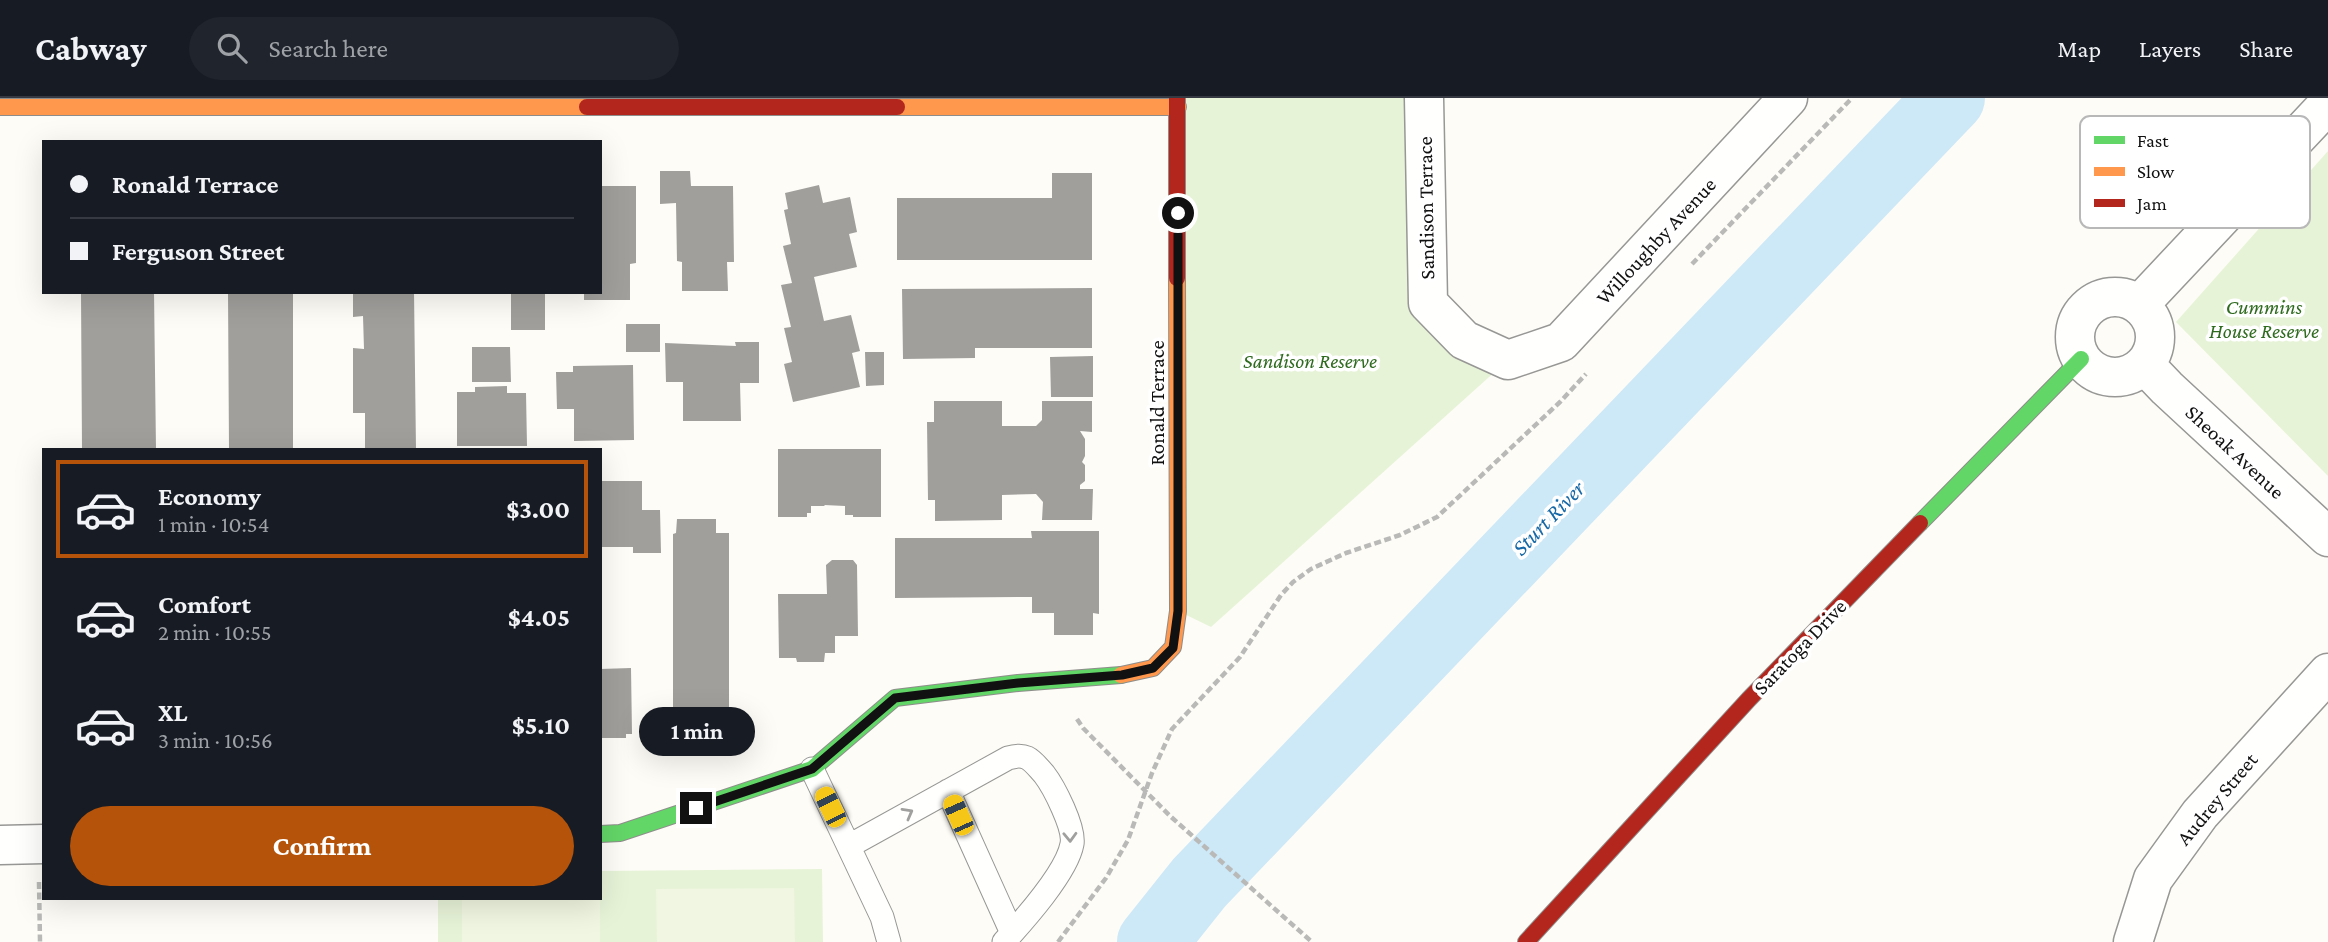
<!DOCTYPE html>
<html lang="en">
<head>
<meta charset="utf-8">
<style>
	body { margin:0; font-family:"Crimson Pro",serif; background:#20242c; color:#f1f3f6; height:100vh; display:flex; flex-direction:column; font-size:26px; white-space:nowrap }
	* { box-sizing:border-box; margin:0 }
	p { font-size:23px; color:#9ea1a6 }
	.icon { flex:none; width:38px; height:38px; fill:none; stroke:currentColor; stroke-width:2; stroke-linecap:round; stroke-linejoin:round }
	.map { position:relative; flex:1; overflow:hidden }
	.side { position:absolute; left:42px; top:350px; width:560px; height:452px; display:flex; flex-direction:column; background:#171b24; border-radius:0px; box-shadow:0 7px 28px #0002 }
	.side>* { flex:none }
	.hud { position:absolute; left:42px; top:42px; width:560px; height:154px; border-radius:0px; box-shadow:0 7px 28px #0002; display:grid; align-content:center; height:154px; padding:0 28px; background:#171b24 }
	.end { position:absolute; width:32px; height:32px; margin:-16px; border:9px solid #111; background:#fff; box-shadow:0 0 0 4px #fff }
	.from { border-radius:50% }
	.bubble { position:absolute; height:49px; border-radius:24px; background:#171b24; box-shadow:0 7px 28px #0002; font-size:23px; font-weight:700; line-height:49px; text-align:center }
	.car { position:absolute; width:21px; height:42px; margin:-21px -10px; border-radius:9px; box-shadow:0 0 5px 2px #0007; background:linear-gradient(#f5c518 24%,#345 0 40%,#f5c518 0 76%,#345 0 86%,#f5c518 0) }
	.hud b { display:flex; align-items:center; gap:24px; height:66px; font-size:26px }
	.hud b+b { border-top:2px solid #363941 }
	.hud i { width:18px; height:18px; background:#f1f3f6 }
	ul { padding:12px 0 0; list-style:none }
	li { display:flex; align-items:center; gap:21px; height:98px; margin:0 14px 10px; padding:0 14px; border:4px solid transparent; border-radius:0px }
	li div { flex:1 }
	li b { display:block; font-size:26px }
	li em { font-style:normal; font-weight:700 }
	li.active { border-color:#b45309 }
	li>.icon { width:63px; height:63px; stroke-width:1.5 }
	.primary-button { display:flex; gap:14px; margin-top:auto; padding:14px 28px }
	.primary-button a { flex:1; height:80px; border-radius:42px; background:#b45309; color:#fff; font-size:28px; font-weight:700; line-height:80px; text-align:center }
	header { display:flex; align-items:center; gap:42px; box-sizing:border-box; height:98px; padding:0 35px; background:#171b24; border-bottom:2px solid #363941 }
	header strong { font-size:33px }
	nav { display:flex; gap:38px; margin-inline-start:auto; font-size:24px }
	.search { width:490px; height:63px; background:#20242c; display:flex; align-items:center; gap:18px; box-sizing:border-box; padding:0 24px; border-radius:38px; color:#9ea1a6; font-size:26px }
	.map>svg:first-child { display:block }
	.green { fill:#e7f3d7 }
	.pitch { fill:#f0f6e1 }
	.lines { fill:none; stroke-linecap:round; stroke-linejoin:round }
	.river { stroke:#cde8f7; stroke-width:70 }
	.building { fill:#a19f9c }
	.lane-casing { stroke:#979795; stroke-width:25 }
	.street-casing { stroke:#979795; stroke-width:41 }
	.fast-casing { stroke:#8e8d8b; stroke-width:18 }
	.slow-casing { stroke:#8e8d8b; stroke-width:18 }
	.jam-casing { stroke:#8e8d8b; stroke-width:18 }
	.path { stroke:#b9b9b8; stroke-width:4.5; stroke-dasharray:7 3.5; stroke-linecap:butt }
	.lane { stroke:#fffffe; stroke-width:23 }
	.street { stroke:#fffffe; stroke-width:38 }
	.fast { stroke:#63d668; stroke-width:16 }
	.slow { stroke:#ff974d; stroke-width:16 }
	.jam { stroke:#b3261e; stroke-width:16 }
	.oneway { stroke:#a0a09f }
	.route { stroke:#111; stroke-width:9 }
	.labels { text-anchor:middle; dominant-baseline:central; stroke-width:7; stroke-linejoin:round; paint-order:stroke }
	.street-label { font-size:21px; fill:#111; stroke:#fff }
	.park-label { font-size:21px; font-style:italic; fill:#2f6b1f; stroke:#fff }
	.water-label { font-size:23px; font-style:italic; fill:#1768a6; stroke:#fff }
	.key { fill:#fff; stroke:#b8b8b8; stroke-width:2 }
	.key-label { font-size:19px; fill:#111 }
</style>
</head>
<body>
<header>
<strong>Cabway</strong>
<div class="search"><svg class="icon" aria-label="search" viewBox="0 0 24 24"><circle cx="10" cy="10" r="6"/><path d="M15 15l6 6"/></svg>Search here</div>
<nav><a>Map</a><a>Layers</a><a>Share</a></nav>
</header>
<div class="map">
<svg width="2328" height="844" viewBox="0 0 2328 844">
	<rect width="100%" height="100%" fill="#fdfcf7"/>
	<path class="green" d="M1177,0H1424L1428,205L1508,262L1211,529L1178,513Z
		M2328,53V378L2176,224Z
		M822,771L823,844H438V800H600V773Z"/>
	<path class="pitch" d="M794,790L795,844H657L656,791Z
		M462,800H600V844H462Z"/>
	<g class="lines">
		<path class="river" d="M1152,844L1199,785L1950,0"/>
	</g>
	<path class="building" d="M660,73H690L691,88H733L734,164H727L728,193H682V164L677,163L676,105L660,106Z
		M1052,75H1092V162H897V100H1052Z
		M819,87L823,105L850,99L857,134L849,136L857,169L814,179L824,223L851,217L860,253L852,255L860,289L793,304L784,266L792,264L784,230L791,229L781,187L792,185L783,148L791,146L784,112L788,111L785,95Z
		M600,88H636V165L630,166V202H584V194H600Z
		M1092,190V250H975V260L903,261L902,191Z
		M81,194H154L156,352H82Z
		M228,194H293V352H229Z
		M353,194H414L416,352H365V315H353V250L364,251L363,218L353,219Z
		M511,194H545V232H511Z
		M626,226H660V254H626Z
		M735,244H759V285H740L741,323H683V284H666L665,245L736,248Z
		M472,249H510L511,284H472Z
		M865,254H884V287L866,288Z
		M1093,258V299H1051L1050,259Z
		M633,267L634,342L574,343V311H557L556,274H573V268Z
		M507,288V295H526L527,348H457V294H475V289Z
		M934,303H1002V328H1036L1042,322V303H1092V334L1080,333L1085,341V358L1082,364L1085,367V383L1080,387V391H1093L1092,422H1042L1043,404L1036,396L1002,397V422L935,423V402H928L927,324H934Z
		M778,351H881V419H853V417H845V408L824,407L825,408H811V415H807V419H778Z
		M600,383H642V412H660L661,455H633V449H600Z
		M677,421H716V435H729V614H673V436L676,435Z
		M1031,433H1099V516L1093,515V537H1054V515H1032V499L895,500V440H1032Z
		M832,462H853L857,467L858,538H835V555H825L824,564H797L796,560H779L778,496H827L826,467Z
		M631,570L632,636H626V640H600V571Z"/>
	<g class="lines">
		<defs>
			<path id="lane" d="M812,671L882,819L889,844
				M948,693L1012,835
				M849,748L1008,660C1028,654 1032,663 1044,676C1054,689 1075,730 1072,746C1067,774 1024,822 1004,844"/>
			<path id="street" d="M1424,0L1428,205L1464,242L1508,262L1561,244L1788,0
				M2075 239a40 40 0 1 1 80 0a40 40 0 1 1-80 0Z
				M2139,207L2328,6
				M2145,267L2167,290L2328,439
				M0,747L44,746
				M2133,844L2153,781L2200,716L2328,575"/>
			<path id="fast" d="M1920,425L2081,261
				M600,736L620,735L812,671L895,600L1018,585L1121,577"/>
			<path id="slow" d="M0,9H587
				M897,9H1178
				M1121,577L1153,570L1173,549L1178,513L1177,180"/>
			<path id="jam" d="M1177,0V180
				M587,9H897
				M1526,844L1749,601L1920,425"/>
		</defs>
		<use href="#lane" class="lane-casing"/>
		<use href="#street" class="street-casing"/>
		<use href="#fast" class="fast-casing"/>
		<use href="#slow" class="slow-casing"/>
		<use href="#jam" class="jam-casing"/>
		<path class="path" d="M1692,166L1852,0
			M1077,621L1083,630L1170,718L1312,844
			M39,784L40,844
			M1058,844L1106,780L1128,742L1152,675L1172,631L1240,559L1281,497L1293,484L1311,471L1346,455L1400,437L1437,419L1560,304L1586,276"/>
		<use href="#lane" class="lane"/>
		<use href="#street" class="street"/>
		<use href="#fast" class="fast"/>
		<use href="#slow" class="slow"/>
		<use href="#jam" class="jam"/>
	</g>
	<defs><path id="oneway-chevron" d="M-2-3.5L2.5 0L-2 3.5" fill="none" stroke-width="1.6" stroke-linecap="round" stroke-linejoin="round" transform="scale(1.75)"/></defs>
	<g class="oneway">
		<use href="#oneway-chevron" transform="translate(908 715) rotate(-29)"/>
		<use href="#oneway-chevron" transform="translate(1070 739) rotate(88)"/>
	</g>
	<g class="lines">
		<path class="route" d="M696,710L812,671L895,600L1018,585L1122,577L1153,570L1173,550L1178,513V115"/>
	</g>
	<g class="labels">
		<g class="street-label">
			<text transform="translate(1426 110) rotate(-91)">Sandison Terrace</text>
			<text transform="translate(1656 143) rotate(-47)">Willoughby Avenue</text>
			<text transform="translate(1157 305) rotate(-90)">Ronald Terrace</text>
			<text transform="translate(2235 354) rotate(43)">Sheoak Avenue</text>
			<text transform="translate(1800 549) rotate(-46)">Saratoga Drive</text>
			<text transform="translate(2217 701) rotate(-50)">Audrey Street</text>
		</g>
		<g class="park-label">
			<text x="2264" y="209">Cummins<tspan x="2264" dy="24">House Reserve</tspan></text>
			<text x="1310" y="263">Sandison Reserve</text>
		</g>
		<g class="water-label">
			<text transform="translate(1548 420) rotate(-46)">Sturt River</text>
		</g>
	</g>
	<rect x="2080" y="18" width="230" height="112" rx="10" class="key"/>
	<rect x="2094" y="38" width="31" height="8" fill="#63d668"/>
	<rect x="2094" y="69" width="31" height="9" fill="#ff974d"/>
	<rect x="2094" y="101" width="31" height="8" fill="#b3261e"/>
	<g class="key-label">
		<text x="2137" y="49">Fast</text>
		<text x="2137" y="80">Slow</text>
		<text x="2137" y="112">Jam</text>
	</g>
</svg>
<i class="end from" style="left:1178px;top:115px"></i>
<i class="end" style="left:696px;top:710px"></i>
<div class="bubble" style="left:639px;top:609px;width:116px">1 min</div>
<i class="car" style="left:830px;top:709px;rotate:334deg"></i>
<i class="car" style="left:958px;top:717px;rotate:336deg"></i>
<div class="hud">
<b><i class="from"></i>Ronald Terrace</b>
<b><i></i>Ferguson Street</b>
</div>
<section class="side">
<ul>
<li class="active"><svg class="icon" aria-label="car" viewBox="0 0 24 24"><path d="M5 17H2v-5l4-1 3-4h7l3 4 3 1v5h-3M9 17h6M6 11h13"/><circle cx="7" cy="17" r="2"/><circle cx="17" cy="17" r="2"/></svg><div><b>Economy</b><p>1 min · 10:54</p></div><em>$3.00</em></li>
<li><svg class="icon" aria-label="car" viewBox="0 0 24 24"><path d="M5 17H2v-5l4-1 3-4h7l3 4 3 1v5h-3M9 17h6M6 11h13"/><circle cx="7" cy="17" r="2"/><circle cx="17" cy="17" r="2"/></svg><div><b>Comfort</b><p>2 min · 10:55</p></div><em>$4.05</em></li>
<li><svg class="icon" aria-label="car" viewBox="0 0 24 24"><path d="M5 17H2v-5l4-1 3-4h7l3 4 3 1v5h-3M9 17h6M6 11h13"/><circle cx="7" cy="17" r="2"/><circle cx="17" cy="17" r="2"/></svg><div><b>XL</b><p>3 min · 10:56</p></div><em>$5.10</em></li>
</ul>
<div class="primary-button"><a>Confirm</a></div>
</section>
</div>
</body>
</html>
